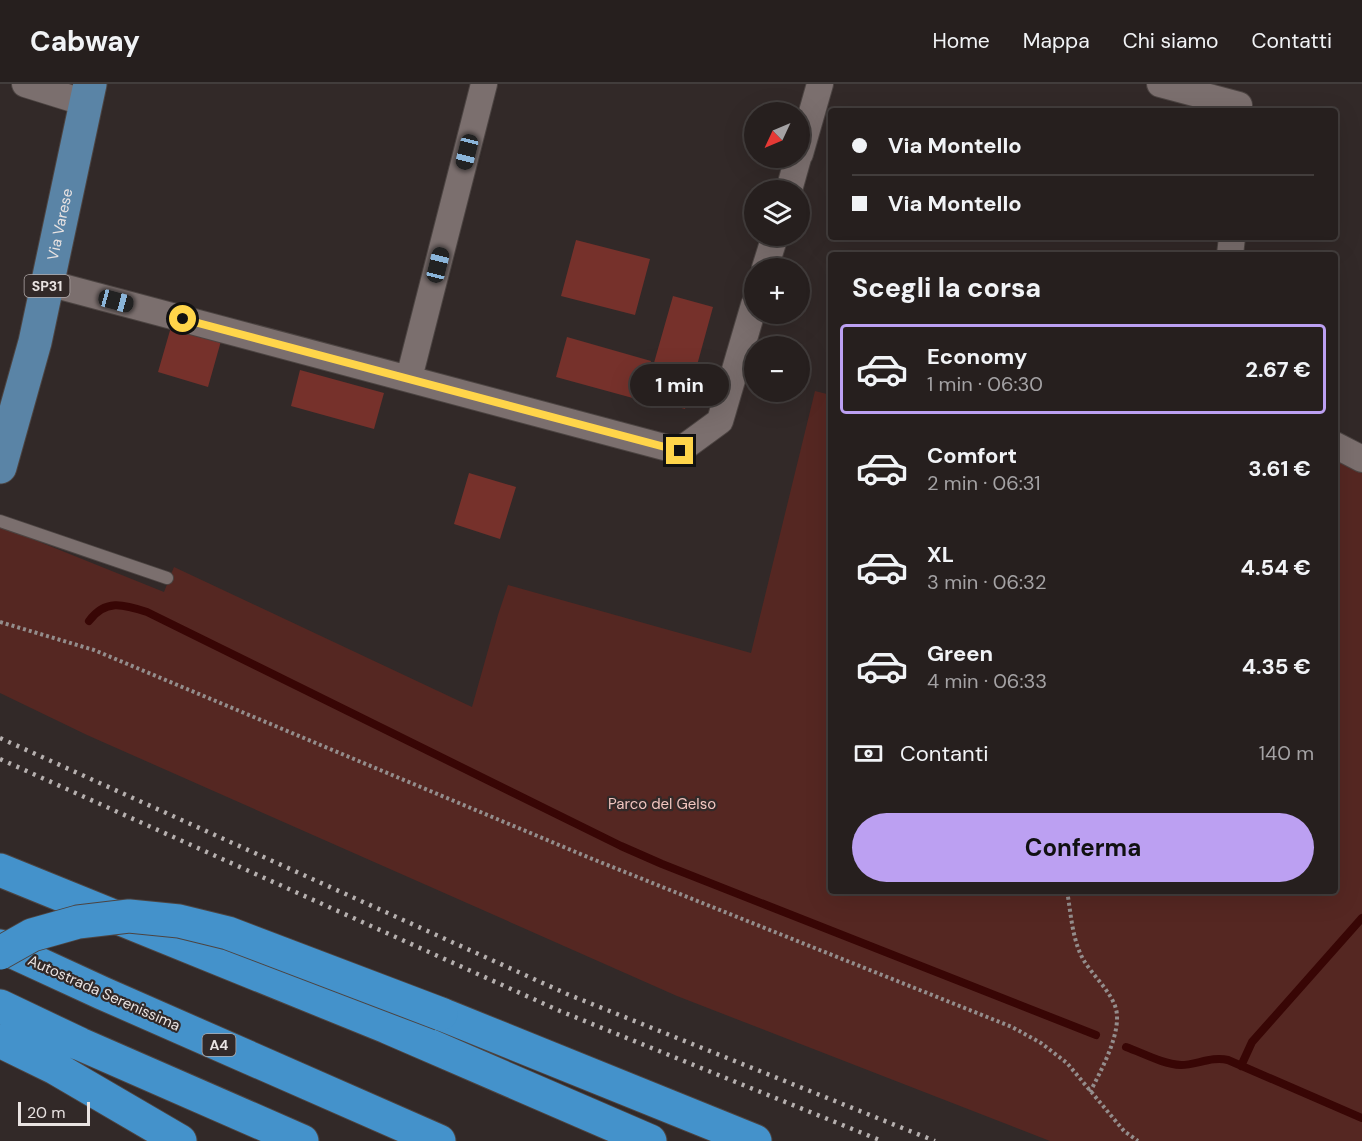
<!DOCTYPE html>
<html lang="it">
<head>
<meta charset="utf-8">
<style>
	body { margin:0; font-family:"DM Sans",sans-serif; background:#322c2b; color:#f1f3f6; height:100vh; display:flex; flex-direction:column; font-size:22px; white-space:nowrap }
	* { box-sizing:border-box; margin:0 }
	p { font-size:20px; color:#a4a2a4 }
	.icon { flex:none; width:33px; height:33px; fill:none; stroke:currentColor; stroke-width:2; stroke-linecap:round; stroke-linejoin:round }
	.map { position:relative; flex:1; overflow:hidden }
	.side { position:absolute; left:828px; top:168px; width:510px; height:642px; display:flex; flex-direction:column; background:#261f1e; border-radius:6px; box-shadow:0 6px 24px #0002,0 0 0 2px #423d3c }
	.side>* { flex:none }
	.banner { position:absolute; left:828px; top:24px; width:510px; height:132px; border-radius:6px; box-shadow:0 6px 24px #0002,0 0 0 2px #423d3c; display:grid; align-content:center; height:132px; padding:0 24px; background:#261f1e }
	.needle { width:39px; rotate:226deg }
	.fabs { position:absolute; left:744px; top:18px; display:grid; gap:12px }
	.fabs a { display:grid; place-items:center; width:66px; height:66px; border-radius:50%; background:#261f1e; box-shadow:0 6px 24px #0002,0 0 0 2px #423d3c; font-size:30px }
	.scale { position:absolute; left:18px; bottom:15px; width:72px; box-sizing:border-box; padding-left:6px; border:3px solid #e9e3e2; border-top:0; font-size:16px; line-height:21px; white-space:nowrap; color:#e9e3e2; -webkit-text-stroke:4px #322928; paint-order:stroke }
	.end { position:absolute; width:27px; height:27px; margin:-14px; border:8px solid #ffd54a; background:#111; box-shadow:0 0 0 3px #111 }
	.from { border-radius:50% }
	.bubble { position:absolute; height:42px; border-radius:21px; background:#261f1e; box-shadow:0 6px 24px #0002,0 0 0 2px #423d3c; font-size:20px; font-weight:700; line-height:42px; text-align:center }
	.car { position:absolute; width:18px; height:36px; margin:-18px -9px; border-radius:8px; box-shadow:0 0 4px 2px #0007; background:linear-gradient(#222 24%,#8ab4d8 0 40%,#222 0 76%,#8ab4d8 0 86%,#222 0) }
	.banner b { display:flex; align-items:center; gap:21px; height:57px; font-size:22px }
	.banner b+b { border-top:2px solid #423d3c }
	.banner i { width:15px; height:15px; background:#f1f3f6 }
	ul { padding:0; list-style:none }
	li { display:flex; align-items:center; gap:18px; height:90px; margin:0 12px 9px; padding:0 12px; border:3px solid transparent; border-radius:6px }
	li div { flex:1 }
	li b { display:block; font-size:22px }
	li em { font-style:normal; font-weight:700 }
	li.current { border-color:#bca0f2 }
	li>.icon { width:54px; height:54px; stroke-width:1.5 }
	h2 { padding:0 24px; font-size:27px; line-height:72px }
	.pay { display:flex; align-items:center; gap:15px; height:66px; padding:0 24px; font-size:22px }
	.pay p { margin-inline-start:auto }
	.primary-button { display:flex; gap:12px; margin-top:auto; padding:12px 24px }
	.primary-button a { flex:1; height:69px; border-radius:36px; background:#bca0f2; color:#111; font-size:24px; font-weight:700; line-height:69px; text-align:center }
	header { display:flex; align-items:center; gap:36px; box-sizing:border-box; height:84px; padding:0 30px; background:#261f1e; border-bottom:2px solid #423d3c }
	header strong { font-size:28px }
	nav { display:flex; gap:33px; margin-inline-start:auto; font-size:21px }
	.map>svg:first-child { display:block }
	.green { fill:#552722 }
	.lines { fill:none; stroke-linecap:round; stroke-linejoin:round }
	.stream { stroke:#380605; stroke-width:8 }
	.building { fill:#76312b }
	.service-casing { stroke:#4c4442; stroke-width:14 }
	.minor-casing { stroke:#4c4442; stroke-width:28 }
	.primary-casing { stroke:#4c4442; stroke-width:35 }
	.motorway-casing { stroke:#4c4442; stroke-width:35 }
	.path { stroke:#948d8c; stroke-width:4; stroke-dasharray:3 3; stroke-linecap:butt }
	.service { stroke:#7b6f6e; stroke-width:12 }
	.minor { stroke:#7b6f6e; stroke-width:26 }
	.primary { stroke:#5a84a6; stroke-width:33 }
	.motorway { stroke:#4492cb; stroke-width:33 }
	.rail { stroke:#b6b0af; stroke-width:4.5; stroke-dasharray:3 6; stroke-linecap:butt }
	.motorway-bridge-casing { stroke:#4c4442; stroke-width:35; stroke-linecap:butt }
	.motorway-bridge { stroke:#4492cb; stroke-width:33 }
	.route { stroke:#ffd54a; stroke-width:8 }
	.labels { text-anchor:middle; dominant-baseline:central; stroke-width:4.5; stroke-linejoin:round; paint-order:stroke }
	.shield { fill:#322928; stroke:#b2abaa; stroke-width:1.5 }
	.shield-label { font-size:14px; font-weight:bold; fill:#e9e3e2 }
	.street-label { font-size:15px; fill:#e9e3e2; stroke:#322928 }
	.park-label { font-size:15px; fill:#f1c5bf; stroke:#322928 }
</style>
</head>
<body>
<header>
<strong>Cabway</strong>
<nav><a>Home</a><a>Mappa</a><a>Chi siamo</a><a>Contatti</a></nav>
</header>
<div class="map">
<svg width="1362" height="1057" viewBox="0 0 1362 1057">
	<rect width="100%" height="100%" fill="#322928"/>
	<path class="green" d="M815,307L831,311V807H1335V367L1362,381V1057H1050L677,912L87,651L0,609V442L164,508L174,483L472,623L498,531L508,501L751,569Z"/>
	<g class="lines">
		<path class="stream" d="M89,537C105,515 123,520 147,528L621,762L662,780L1096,951
			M1126,963C1143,969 1162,980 1181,981C1196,981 1212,972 1228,976L1362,1034
			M1241,982L1252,958L1362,834"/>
	</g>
	<path class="building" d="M576,156L650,175L635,231L561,212Z
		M673,212L713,223L685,325L644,314Z
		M171,243L221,257L208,303L158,288Z
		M567,253L651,277L640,316L556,293Z
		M300,286L384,309L374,345L291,322Z
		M469,389L516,403L500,455L454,440Z"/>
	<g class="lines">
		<defs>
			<path id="service" d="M0,437L167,494"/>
			<path id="minor" d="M25,0L86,19
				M1160,0L1239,21
				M800,70L820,0
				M789,106L798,74
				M1230,171L1232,153
				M765,184L775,152
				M48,199L679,367L720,337L754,221
				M409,294L484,0
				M1335,361L1362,375"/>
			<g id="primary">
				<path id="s1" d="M0,383L35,258L90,0"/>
			</g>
			<path id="motorway" d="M0,786L387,943L650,1057
				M0,862L102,909L439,1057
				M0,922L80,960L302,1057
				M441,930L755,1057
				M0,957L55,984L180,1057"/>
		</defs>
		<use href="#service" class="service-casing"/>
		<use href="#minor" class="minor-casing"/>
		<use href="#primary" class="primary-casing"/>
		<use href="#motorway" class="motorway-casing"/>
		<path class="path" d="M0,538L94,566L590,774L1012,943L1041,959L1067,979L1124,1047L1138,1057
			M1067,807C1071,829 1072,855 1083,875C1092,891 1111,907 1116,925C1122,948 1101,987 1090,1008"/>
		<use href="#service" class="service"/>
		<use href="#minor" class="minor"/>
		<use href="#primary" class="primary"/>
		<use href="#motorway" class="motorway"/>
		<path class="rail" d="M0,654L567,910L935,1057
			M0,675L560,927L882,1057"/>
		<defs>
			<path id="motorway-bridge" d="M0,869L32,851L78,838L129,832L179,837L228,849L441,930"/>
		</defs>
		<use href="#motorway-bridge" class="motorway-bridge-casing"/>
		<use href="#motorway-bridge" class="motorway-bridge"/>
	</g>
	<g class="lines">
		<path class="route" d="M183,235L680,367"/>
	</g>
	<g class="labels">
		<g class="shield">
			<rect x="24.5" y="191" width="45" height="22" rx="4.5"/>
			<rect x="202.5" y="950" width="33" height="22" rx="4.5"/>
		</g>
		<g class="shield-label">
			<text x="47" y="202">SP31</text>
			<text x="219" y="961">A4</text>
		</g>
		<g class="street-label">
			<text stroke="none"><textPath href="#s1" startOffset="250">Via Varese</textPath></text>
			<text transform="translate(104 909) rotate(24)">Autostrada Serenissima</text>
		</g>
		<g class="park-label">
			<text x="662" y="720">Parco del Gelso</text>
		</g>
	</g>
</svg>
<div class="fabs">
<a><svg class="needle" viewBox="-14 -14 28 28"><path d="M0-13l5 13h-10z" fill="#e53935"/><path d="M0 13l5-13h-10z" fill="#a4a2a4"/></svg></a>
<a><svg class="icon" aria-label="layers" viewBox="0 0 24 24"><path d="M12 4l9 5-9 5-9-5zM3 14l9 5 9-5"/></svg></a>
<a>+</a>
<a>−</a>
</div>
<div class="scale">20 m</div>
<i class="end from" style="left:183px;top:235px"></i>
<i class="end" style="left:680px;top:367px"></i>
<div class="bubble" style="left:630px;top:280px;width:99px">1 min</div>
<i class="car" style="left:467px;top:68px;rotate:194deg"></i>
<i class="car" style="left:438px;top:181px;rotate:14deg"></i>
<i class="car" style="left:116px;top:217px;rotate:105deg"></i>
<div class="banner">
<b><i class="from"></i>Via Montello</b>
<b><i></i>Via Montello</b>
</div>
<section class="side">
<h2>Scegli la corsa</h2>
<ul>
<li class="current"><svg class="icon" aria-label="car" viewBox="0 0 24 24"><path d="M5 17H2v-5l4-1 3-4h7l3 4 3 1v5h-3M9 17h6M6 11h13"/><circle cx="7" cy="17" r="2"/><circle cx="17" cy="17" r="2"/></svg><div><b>Economy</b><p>1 min · 06:30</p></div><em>2.67 €</em></li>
<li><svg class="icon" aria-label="car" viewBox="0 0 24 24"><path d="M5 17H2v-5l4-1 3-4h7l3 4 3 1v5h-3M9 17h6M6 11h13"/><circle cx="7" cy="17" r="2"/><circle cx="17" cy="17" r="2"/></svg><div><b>Comfort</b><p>2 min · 06:31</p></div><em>3.61 €</em></li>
<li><svg class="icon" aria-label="car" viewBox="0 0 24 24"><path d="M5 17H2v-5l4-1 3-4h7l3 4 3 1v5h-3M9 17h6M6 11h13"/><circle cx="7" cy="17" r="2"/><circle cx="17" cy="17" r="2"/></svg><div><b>XL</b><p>3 min · 06:32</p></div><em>4.54 €</em></li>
<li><svg class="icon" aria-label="car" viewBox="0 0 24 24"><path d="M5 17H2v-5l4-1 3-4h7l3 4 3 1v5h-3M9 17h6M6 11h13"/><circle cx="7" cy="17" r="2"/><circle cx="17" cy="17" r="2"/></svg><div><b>Green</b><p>4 min · 06:33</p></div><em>4.35 €</em></li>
</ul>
<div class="pay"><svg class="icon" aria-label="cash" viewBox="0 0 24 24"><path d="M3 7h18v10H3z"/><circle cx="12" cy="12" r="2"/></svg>Contanti<p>140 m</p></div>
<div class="primary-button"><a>Conferma</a></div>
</section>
</div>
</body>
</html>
